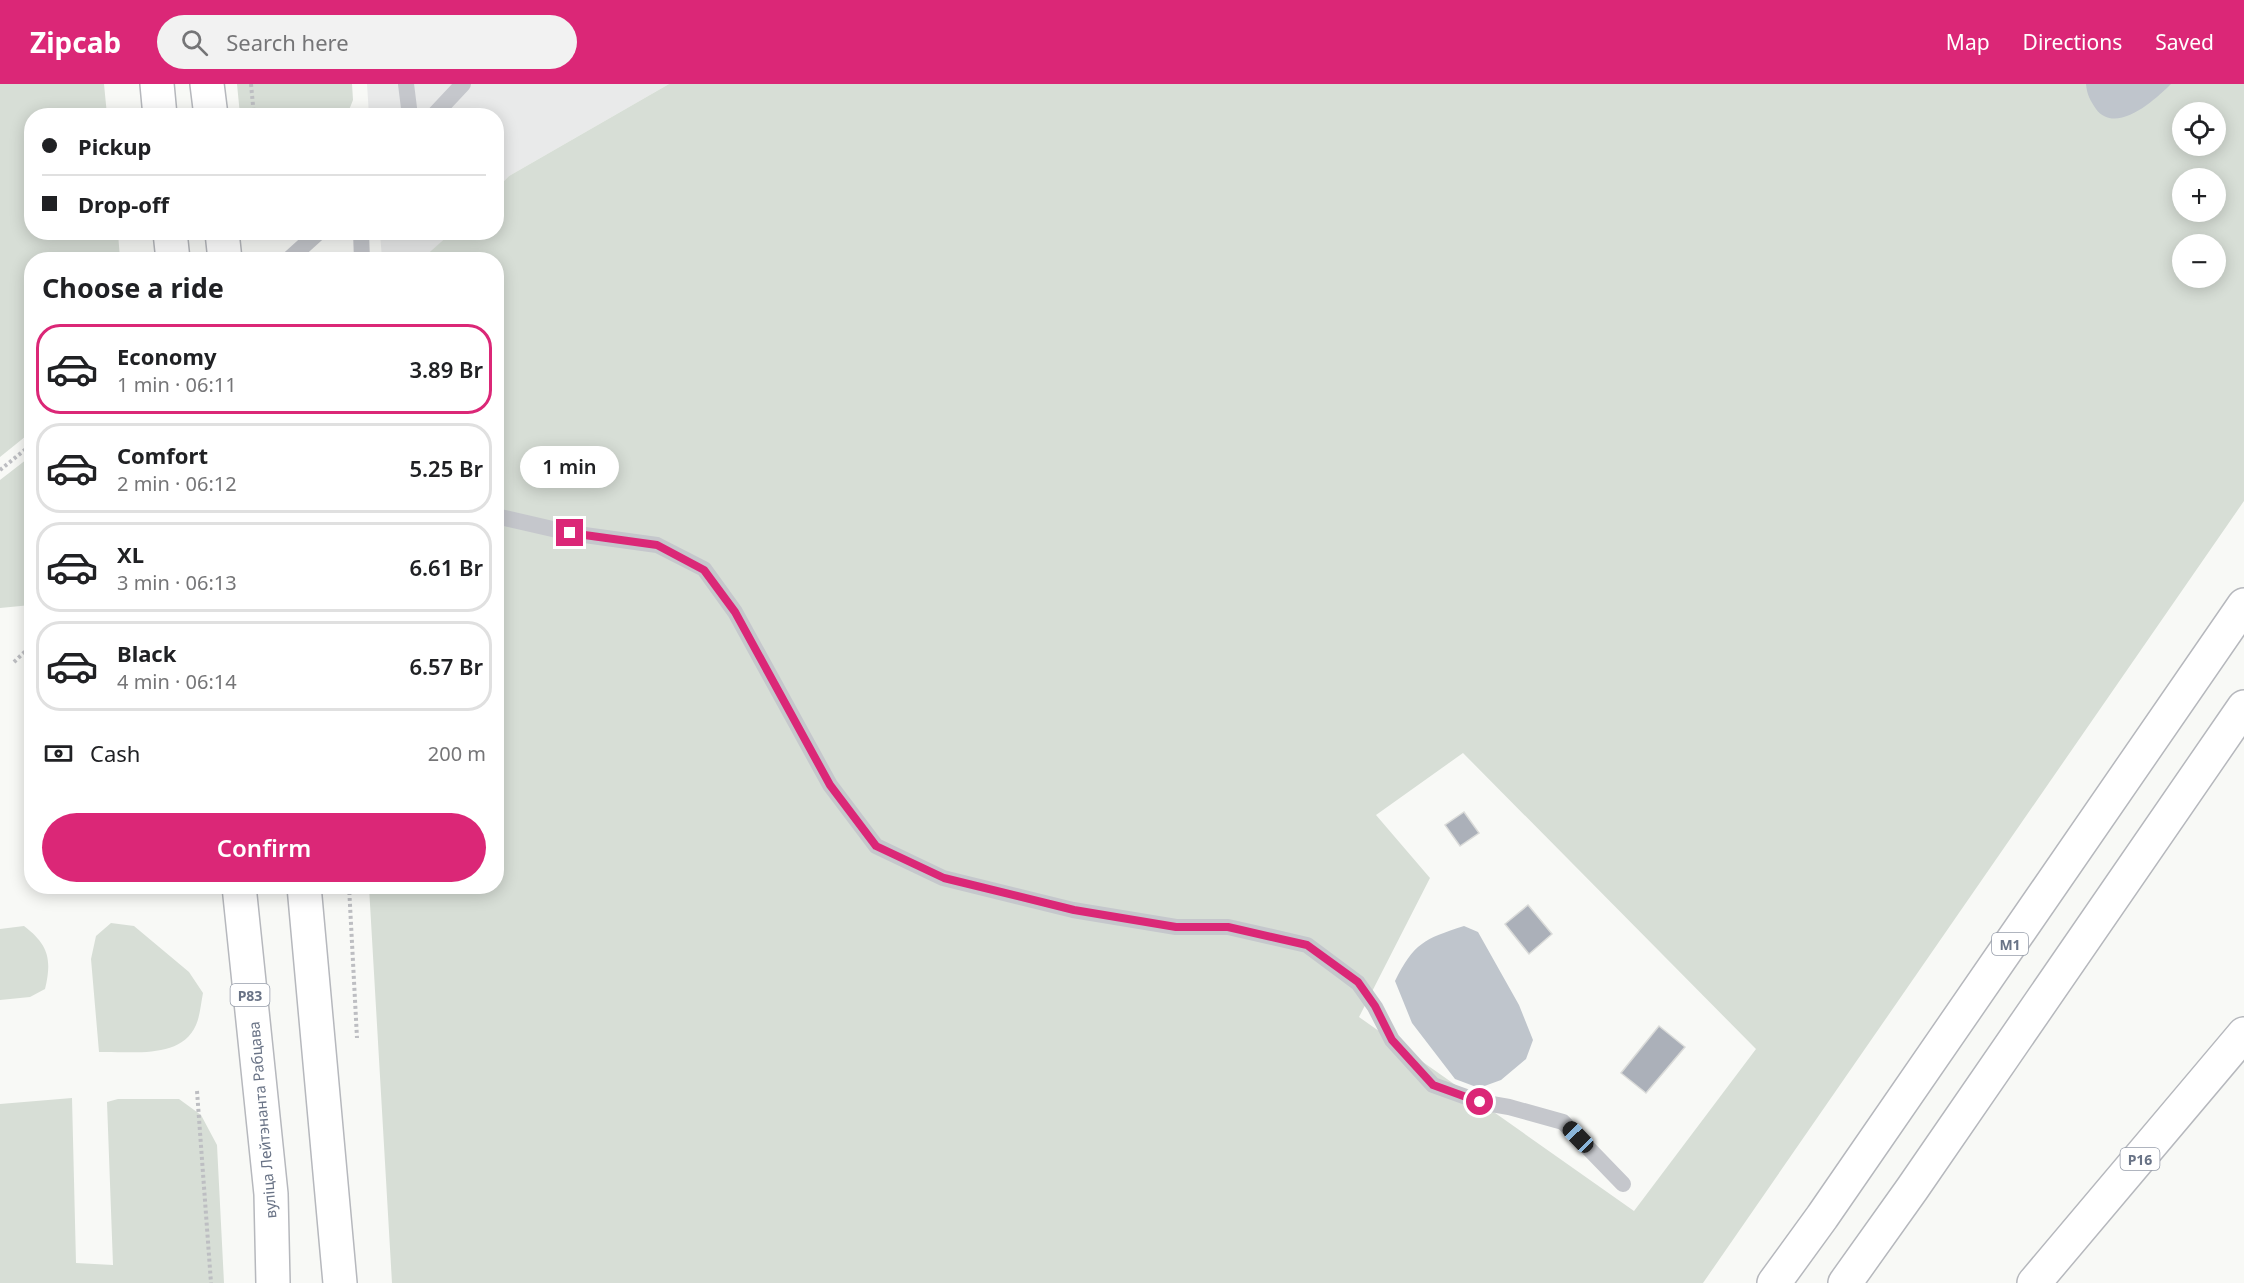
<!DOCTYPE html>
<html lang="en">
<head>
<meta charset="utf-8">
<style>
	body { margin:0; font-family:"Noto Sans",sans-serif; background:#f2f2f2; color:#202124; height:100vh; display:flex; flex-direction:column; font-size:22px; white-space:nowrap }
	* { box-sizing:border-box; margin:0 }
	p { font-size:20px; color:#757577 }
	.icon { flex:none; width:33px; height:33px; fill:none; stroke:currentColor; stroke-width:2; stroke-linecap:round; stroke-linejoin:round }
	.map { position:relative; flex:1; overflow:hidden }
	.panel { position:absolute; left:24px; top:168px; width:480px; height:642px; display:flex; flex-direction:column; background:#fff; border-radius:24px; box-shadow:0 3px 15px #0003 }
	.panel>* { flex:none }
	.banner { position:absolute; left:24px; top:24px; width:480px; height:132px; border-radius:24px; box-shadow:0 3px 15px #0003; display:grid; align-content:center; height:132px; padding:0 18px; background:#fff }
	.fabs { position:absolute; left:2172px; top:18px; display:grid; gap:12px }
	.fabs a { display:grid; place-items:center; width:54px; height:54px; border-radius:50%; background:#fff; box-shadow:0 3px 15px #0003; font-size:30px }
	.end { position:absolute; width:27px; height:27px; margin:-14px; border:8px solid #db2777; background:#fff; box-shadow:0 0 0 3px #fff }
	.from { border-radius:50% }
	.bubble { position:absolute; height:42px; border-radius:21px; background:#fff; box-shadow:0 3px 15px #0003; font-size:20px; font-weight:600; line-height:42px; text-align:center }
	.car { position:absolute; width:18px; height:36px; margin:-18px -9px; border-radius:8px; box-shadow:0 0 4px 2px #0007; background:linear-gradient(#222 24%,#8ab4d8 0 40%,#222 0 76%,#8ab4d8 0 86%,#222 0) }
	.banner b { display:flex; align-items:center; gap:21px; height:57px; font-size:22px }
	.banner b+b { border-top:2px solid #e0e0e0 }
	.banner i { width:15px; height:15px; background:#202124 }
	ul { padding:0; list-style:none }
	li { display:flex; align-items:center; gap:18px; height:90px; margin:0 12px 9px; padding:0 6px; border:3px solid #e0e0e0; border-radius:24px }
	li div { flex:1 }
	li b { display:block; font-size:22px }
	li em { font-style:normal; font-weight:600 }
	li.active { border-color:#db2777 }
	li>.icon { width:54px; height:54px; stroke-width:1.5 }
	h2 { padding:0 18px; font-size:27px; line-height:72px }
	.pay { display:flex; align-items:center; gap:15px; height:66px; padding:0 18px; font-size:22px }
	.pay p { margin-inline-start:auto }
	.button { display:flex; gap:12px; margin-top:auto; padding:12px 18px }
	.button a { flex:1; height:69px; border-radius:36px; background:#db2777; color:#fff; font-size:24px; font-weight:600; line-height:69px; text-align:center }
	header { display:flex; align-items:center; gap:36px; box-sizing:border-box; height:84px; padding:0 30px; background:#db2777; color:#fff }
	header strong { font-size:28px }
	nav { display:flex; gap:33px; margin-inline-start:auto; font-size:21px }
	.search { width:420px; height:54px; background:#f2f2f2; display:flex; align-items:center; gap:15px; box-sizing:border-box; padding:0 21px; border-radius:33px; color:#757577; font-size:22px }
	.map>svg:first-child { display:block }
	.built { fill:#e9eaea }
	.green { fill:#d7ded6; fill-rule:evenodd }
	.water { fill:#bfc5cc }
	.building { fill:#abb0b9; stroke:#dadbd9; stroke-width:1.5 }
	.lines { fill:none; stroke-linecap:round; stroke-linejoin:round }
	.trunk-casing { stroke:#b6b8bd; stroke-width:36 }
	.path { stroke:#bdbec2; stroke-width:4; stroke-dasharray:3 3; stroke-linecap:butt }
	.service { stroke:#c5c7cc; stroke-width:16 }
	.trunk { stroke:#fff; stroke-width:33 }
	.route { stroke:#db2777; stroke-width:8 }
	.labels { text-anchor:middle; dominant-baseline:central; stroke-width:6; stroke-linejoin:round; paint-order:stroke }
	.shield { fill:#fff; stroke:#969daa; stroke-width:1.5 }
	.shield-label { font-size:14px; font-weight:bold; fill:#697386 }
	.street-label { font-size:15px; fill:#697386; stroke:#fff }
</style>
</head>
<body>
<header>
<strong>Zipcab</strong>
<div class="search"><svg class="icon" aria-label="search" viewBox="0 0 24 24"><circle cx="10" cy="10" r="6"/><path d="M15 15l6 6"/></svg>Search here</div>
<nav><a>Map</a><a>Directions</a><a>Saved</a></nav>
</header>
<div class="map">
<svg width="2244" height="1199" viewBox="0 0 2244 1199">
	<rect width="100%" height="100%" fill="#f8f9f6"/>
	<path class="built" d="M367,0H669L509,92L497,104L496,32L369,31Z
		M380,149V148L451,149L422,176L382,175Z"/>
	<path class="green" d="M0,0H104L107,31L32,32V148L118,149L120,175L32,176L31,348L0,373Z
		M237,0H352L353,16L347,31H240Z
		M669,0H2244V417L1703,1199H392L369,803L496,802V176L422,175L451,149L496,148L497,104L509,92ZM2182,28H2216V62H2182ZM2182,94H2216V128H2182ZM2182,160H2216V194H2182ZM1463,669L1756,965L1634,1127L1359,933L1430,794L1376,731Z
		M31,372V521L0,524V396Z
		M111,839L134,842L189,888L203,909C201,919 200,932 196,941C181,976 130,967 99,968L91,875L96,852Z
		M24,842C49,861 52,876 45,905L30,913L0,916V845Z
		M72,1014L76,1179L113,1181L107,1018L118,1015H179L201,1031L217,1061L224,1199H0V1020Z"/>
	<path class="water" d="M2086,0H2171C2156,15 2116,52 2096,25C2090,16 2087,11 2086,0Z
		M1464,842L1478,848L1519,921L1533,956L1526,975L1501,996L1479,1004L1455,995L1412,939L1395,897C1414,859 1424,855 1464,842Z"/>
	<path class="building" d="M1464,728L1479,749L1460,762L1445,741Z
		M1528,821L1552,850L1529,870L1505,840Z
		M1659,942L1685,963L1646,1009L1621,989Z"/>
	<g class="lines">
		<defs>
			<path id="trunk" d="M157,0L160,32
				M207,0L211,32
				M170,148L173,176
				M222,148L225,176
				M239,802L271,1110L273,1199
				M304,802L340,1199
				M1774,1199L1822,1133L2244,521
				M1845,1199L1912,1105L2244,623
				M2034,1199L2244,950"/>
		</defs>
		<use href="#trunk" class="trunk-casing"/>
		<path class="path" d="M251,0L254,32
			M0,386L32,360
			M14,578L32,561
			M349,802L357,954
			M197,1007L211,1199"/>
		<path class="service" d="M406,0L410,32
			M433,32L463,0
			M361,148L362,176
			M288,176L319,148
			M496,432L570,449L657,461L704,485L735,528L830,701L876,762L943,794L1073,826L1176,843H1228L1307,861L1358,899L1375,923L1392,956L1433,1001L1480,1018L1509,1023L1563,1038L1623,1100"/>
		<use href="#trunk" class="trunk"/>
	</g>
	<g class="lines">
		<path class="route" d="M570,449L657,461L704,486L735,528L830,701L876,762L944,794L1074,826L1176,843H1228L1307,861L1358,898L1375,922L1392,956L1433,1001L1480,1018"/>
	</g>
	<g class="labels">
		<g class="shield">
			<rect x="1992" y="849" width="36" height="22" rx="4.5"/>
			<rect x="230.5" y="900" width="39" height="22" rx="4.5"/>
			<rect x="2120.5" y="1064" width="39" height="22" rx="4.5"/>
		</g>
		<g class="shield-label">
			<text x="2010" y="860">М1</text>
			<text x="250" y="911">Р83</text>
			<text x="2140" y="1075">Р16</text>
		</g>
		<g class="street-label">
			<text transform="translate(262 1036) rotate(-95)">вуліца Лейтэнанта Рабцава</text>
		</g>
	</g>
</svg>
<div class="fabs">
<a><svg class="icon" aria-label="locate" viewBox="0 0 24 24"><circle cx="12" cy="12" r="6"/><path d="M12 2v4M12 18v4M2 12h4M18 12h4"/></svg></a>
<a>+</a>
<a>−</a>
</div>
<i class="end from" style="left:1480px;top:1018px"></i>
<i class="end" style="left:570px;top:449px"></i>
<div class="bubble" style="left:520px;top:362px;width:99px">1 min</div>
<i class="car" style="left:1578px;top:1053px;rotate:316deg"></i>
<div class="banner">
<b><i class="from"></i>Pickup</b>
<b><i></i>Drop-off</b>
</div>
<section class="panel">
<h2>Choose a ride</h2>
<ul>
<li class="active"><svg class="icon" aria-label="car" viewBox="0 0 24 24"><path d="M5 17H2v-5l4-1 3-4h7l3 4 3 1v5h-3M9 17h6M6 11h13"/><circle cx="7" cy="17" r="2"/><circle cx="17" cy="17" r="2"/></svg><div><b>Economy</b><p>1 min · 06:11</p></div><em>3.89 Br</em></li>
<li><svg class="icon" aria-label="car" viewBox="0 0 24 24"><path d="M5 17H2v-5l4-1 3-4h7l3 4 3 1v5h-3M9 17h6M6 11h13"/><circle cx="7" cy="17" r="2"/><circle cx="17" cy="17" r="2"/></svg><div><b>Comfort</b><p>2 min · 06:12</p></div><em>5.25 Br</em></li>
<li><svg class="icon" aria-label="car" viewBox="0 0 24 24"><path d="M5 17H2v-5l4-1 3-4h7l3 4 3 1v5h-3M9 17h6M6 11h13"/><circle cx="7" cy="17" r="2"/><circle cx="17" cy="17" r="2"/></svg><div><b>XL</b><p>3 min · 06:13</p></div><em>6.61 Br</em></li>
<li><svg class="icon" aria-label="car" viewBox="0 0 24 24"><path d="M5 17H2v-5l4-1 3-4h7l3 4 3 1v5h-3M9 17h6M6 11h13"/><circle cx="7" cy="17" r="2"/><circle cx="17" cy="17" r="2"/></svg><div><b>Black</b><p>4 min · 06:14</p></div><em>6.57 Br</em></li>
</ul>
<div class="pay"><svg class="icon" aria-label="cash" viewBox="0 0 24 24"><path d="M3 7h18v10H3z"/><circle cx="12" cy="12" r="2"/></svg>Cash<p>200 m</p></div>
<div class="button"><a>Confirm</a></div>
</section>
</div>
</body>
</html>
